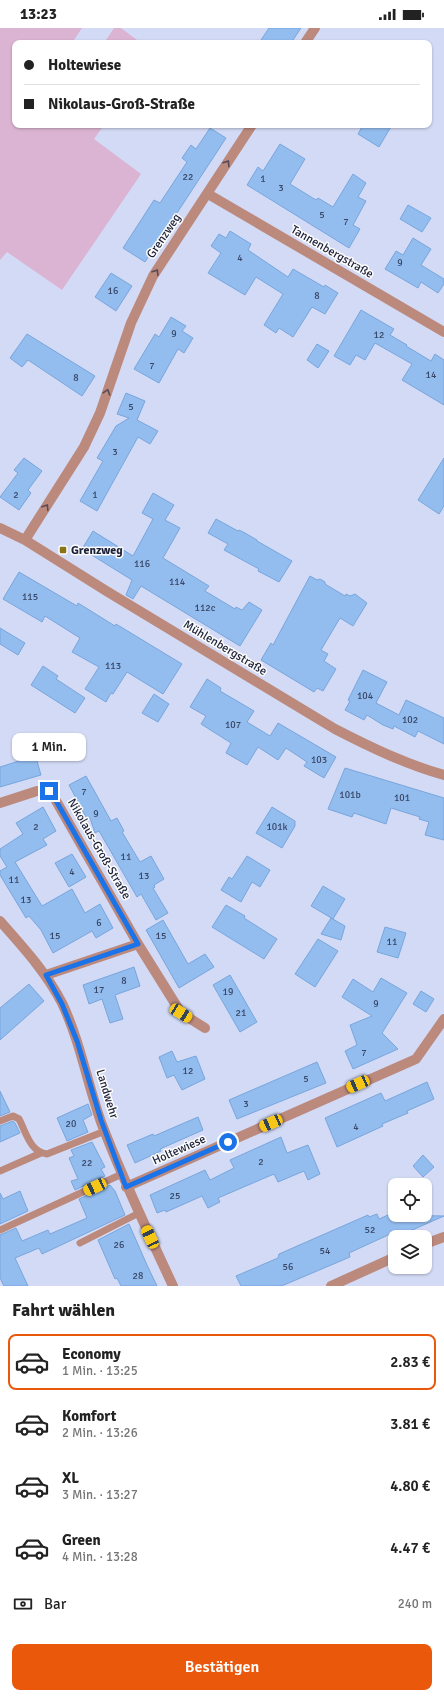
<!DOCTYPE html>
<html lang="de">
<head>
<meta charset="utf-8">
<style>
	body { margin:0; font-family:Signika,sans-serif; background:#f6f6f6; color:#222; height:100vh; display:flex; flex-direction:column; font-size:15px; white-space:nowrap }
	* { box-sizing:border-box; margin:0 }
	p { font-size:13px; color:#767676 }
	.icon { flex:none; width:22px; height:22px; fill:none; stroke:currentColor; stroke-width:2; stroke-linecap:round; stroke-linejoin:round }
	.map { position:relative; height:1258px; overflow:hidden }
	.drawer { display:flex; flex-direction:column; background:#fff; flex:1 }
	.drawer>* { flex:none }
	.banner { position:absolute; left:12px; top:12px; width:420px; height:88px; border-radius:8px; box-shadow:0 1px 3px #0004; display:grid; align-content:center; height:88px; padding:0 12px; background:#fff }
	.buttons { position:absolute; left:388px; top:1150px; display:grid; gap:8px }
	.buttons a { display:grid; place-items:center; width:44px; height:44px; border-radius:8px; background:#fff; box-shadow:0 1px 3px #0004; font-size:20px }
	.end { position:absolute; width:18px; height:18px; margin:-9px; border:5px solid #1a73e8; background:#fff; box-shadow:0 0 0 2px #fff }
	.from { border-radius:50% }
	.bubble { position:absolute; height:28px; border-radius:8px; background:#fff; box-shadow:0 1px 3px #0004; font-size:13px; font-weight:600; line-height:28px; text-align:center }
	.car { position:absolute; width:12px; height:24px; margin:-12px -6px; border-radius:5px; box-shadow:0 0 3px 1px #0007; background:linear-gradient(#f5c518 24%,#345 0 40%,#f5c518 0 76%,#345 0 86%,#f5c518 0) }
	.banner b { display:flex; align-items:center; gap:14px; height:38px; font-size:15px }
	.banner b+b { border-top:1px solid #e0e0e0 }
	.banner i { width:10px; height:10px; background:#222 }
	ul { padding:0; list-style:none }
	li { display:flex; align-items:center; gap:12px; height:56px; margin:0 8px 6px; padding:0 4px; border:2px solid transparent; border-radius:8px }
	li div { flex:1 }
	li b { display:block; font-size:15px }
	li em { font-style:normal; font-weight:600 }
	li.on { border-color:#ea580c }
	li>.icon { width:36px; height:36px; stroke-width:1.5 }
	h2 { padding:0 12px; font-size:18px; line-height:48px }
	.pay { display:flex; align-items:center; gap:10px; height:44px; padding:0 12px; font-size:15px }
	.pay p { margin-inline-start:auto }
	.action { display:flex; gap:8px; margin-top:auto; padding:8px 12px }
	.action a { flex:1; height:46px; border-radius:8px; background:#ea580c; color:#fff; font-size:16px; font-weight:600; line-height:46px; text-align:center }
	.status { display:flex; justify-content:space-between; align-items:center; height:28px; padding:0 20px; background:#fff; direction:ltr }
	.status svg { height:11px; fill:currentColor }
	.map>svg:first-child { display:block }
	.green { fill:#dcb4d3 }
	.building { fill:#93bcef; stroke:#78a6dd }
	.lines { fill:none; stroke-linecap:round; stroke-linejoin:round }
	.service { stroke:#bc897d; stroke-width:7 }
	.minor { stroke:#bc897d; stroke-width:10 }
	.oneway { stroke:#5b4a54 }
	.route { stroke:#1a73e8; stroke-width:5 }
	.poi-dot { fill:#8a7315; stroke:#fcfcfc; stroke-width:1.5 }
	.labels { text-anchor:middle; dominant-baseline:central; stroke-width:3; stroke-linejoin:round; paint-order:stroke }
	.number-label { font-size:10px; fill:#394766 }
	.street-label { font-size:12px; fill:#1b2039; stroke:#fcfcfc }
	.poi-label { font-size:12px; font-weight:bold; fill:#1b2039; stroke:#fcfcfc; text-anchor:start }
</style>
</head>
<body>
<div class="status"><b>13:23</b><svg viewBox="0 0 49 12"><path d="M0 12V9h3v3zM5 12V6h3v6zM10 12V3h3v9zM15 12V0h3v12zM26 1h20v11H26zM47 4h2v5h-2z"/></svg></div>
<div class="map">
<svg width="444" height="1258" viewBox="0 0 444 1258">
	<rect width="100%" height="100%" fill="#d3daf5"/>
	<path class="green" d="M0,0H82L72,15H15V97H104L94,111L141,146L62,262L7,224L0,232Z
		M114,0H121L141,15H104Z"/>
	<path class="building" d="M269,0H301L291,15H259Z
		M363,97H392L379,119L358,106Z
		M210,100L226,110L145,234L123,220L154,172L160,175L187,134L182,130L191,117L196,121Z
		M280,116L305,131L290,156L316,172L318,170L333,179L353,146L366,155L358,169L366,173L353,197L360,201L349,220L247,157L258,139L263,143Z
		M408,177L431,190L422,204L400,191Z
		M230,203L251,216L248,222L288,249L293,241L324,259L325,257L338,265L325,286L312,279L293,309L279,300L276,305L264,297L283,266L256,249L245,267L208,245L221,225L211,218L219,206L226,210Z
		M413,210L431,221L421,237L444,251V256L438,265L421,254L418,260L385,241L396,223L403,227Z
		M111,245L132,258L116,283L95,269Z
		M361,282L394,301L390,307L407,317L406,318L431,333L435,326L444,332V377L402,352L412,336L375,315L365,332L356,327L350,337L334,328Z
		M171,289L186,298L182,303L193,310L184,325L178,321L159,355L134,341L155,306L159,309Z
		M27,306L95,348L82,368L28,332L22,339L10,330Z
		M317,316L329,323L318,340L307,332Z
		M126,365L145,373L137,392L158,403L150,416L138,409L97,483L80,473L103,433L97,430L106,415L116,398L129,390L117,386Z
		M24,430L42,443L28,462L31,465L19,482L0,469L18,445L14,442Z
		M444,430V478L439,486L418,472Z
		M153,465L174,477L165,492L180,500L163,530L209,558L205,563L235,581L236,579L242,582L249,574L262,582L240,618L141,558L133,571L126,567L132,552L82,521L93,503L133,528L153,491L142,485Z
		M216,491L238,503L239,502L245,505L257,512V513L292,533L279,554L258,543L259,541L224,522L228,516L208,505Z
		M19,544L77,578L78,575L115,598L116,596L182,636L163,666L127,644L113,666L111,665L106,674L85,661L99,639L72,624L80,610L45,588L42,594L3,571Z
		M310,548L317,552L320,551L325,554V556L345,568L346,566L350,568L355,566L367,575L353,598L340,590L321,622L328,626L324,633L336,641L323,663L317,660L314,664L261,632L271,615L273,617Z
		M0,600L25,615L18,627L0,616Z
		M43,638L58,648L56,651L85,670L75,685L31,657Z
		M363,642L387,654L376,675L399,687L406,672L444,690V716L418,703L415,709L394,698L393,701L383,697L367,687L364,692L345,682L350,673L348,672Z
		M207,651L221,660L220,663L254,683L247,694L270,708L278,695L336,729L324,750L304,738L307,734L286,720L278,732L258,719L247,737L226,725L231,715L201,696L206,688L190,679Z
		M154,666L169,676L158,694L142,685Z
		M25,713L40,720L44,730L37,733L41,747L0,759V739L19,733L15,720Z
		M345,740L444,770V812L425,807L429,794L419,791L420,789L391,780L386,796L354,785L352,789L328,781Z
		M86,748L111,793L117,790L124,803L122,804L140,834L151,828L164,851L154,857L155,859L153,860L168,885L156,892L141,866L137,869L99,803L95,805L90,790L87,791L69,757Z
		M43,779L56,803L43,811L47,817L15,834L42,878L72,861L85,885L100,876L113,900L96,910L92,903L53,925L41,902L29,888L26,890L0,847V843L7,839L0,828V821L23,806L16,795Z
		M272,779L295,793V798L282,820L256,805Z
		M72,826L86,849L69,859L55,835Z
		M247,828L270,842L260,859L252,854L241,874L221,862L229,849L232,851Z
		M323,858L345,871L333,891L311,878Z
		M226,877L245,888L244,890L277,911L264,931L212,899Z
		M331,890L345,898L341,912L321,906Z
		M163,892L188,936L205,926L214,939L179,960L146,902Z
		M385,899L406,905L398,930L377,924Z
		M318,911L338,923L315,959L295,946Z
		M134,939L140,958L115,967L123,991L110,995L102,971L89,976L83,957Z
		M230,947L257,994L240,1004L213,957Z
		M381,950L407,965L382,1005L398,1021L353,1041L345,1023L357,1017L350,997L372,988L342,969L353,951L373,964Z
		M29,956L44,973L0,1012V980Z
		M421,963L434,971L426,984L413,976Z
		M172,1023L177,1034L196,1028L205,1051L182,1062L174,1047L167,1050L159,1029Z
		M317,1034L326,1055L237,1091L229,1072Z
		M427,1054L434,1071L407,1083L408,1085L382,1096L383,1098L337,1119L325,1090L381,1065L385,1073Z
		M0,1063L10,1084L0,1088Z
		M88,1076L92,1087L83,1092L88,1104L67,1113L57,1090Z
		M198,1089L203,1102L160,1121L161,1123L135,1135L127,1117L153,1106L154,1108Z
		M13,1093L15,1095L20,1105L0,1114V1098Z
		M281,1109L287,1125L308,1117L320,1146L308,1152L304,1143L278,1154L274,1146L218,1170L220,1174L208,1180L202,1168L166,1184L165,1182L157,1185L150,1167L205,1142L210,1152L234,1140L230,1132Z
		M92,1114L105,1139L101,1141L105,1148L75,1162L71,1153L78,1151L69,1130L74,1128L71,1122Z
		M423,1127L434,1139L423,1149L413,1138Z
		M110,1157L115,1163L125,1187L42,1226L39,1220L15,1230L28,1258H4L0,1250V1207L16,1200L22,1213L48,1202L50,1206L87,1190L79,1171Z
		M20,1163L28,1183L0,1196V1165L3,1171Z
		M377,1186L379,1191L388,1187L444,1188L401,1207L399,1202L349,1225L350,1229L284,1257L279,1258H241L236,1248L278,1230L279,1226L368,1187L369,1189Z
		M129,1196L147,1237L157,1258H121L117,1250L115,1251L98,1212Z"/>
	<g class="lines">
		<path class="service" d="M0,1093L13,1088L19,1091C26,1104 30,1124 47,1126L105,1103
			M0,1143L41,1125
			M0,1202L122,1146
			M80,1215L139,1185"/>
		<path class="minor" d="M305,15L315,0
			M208,166L444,304
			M0,500L25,512L108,564L335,701C370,719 405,736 444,747
			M25,512L84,419L100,385L131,295L153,248L252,97
			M0,775L37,763H49L55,771L138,916L46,947
			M0,893C23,919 46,944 62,975C80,1013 87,1054 101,1094C122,1150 148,1204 173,1258
			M138,916L181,985L205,1000
			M126,1159L416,1031L444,991
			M425,1216L444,1209
			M331,1258L395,1229"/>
	</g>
	<defs><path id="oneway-chevron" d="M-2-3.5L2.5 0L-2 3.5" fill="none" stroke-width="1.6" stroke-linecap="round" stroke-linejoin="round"/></defs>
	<g class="oneway">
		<use href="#oneway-chevron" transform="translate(227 135) rotate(-57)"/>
		<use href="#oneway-chevron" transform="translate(156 244) rotate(-58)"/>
		<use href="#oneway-chevron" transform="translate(107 364) rotate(-72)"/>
		<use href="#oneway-chevron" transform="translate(46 479) rotate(-58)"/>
	</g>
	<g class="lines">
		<path class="route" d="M49,763L55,771L138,916L46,947L62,976L77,1013L101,1092L126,1159L228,1114"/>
	</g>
	<rect class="poi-dot" x="59" y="518" width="8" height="8" rx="2"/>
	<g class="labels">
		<g class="number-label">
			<text x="188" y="149">22</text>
			<text x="263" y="151">1</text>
			<text x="281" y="160">3</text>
			<text x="322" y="187">5</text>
			<text x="346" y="194">7</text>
			<text x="240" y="230">4</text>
			<text x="400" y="235">9</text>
			<text x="113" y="263">16</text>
			<text x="317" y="268">8</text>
			<text x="174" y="306">9</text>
			<text x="379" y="307">12</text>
			<text x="152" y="338">7</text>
			<text x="431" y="347">14</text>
			<text x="76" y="350">8</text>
			<text x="131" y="379">5</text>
			<text x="115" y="424">3</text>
			<text x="16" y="467">2</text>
			<text x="95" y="467">1</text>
			<text x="142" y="536">116</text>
			<text x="177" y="554">114</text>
			<text x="30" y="569">115</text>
			<text x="205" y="580">112c</text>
			<text x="113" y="638">113</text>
			<text x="365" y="668">104</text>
			<text x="410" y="692">102</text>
			<text x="233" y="697">107</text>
			<text x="319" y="732">103</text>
			<text x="84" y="764">7</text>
			<text x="350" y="767">101b</text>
			<text x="402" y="770">101</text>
			<text x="96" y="786">9</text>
			<text x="36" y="799">2</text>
			<text x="277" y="799">101k</text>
			<text x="126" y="829">11</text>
			<text x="72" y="844">4</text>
			<text x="144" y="848">13</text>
			<text x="14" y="852">11</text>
			<text x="26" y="872">13</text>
			<text x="99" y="895">6</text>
			<text x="55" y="908">15</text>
			<text x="161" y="908">15</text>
			<text x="392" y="914">11</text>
			<text x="124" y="953">8</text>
			<text x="99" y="962">17</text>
			<text x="228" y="964">19</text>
			<text x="376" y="976">9</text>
			<text x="241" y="985">21</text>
			<text x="364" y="1025">7</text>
			<text x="188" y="1043">12</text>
			<text x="306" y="1051">5</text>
			<text x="246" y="1076">3</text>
			<text x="71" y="1096">20</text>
			<text x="356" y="1099">4</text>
			<text x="261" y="1134">2</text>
			<text x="87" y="1135">22</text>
			<text x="175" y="1168">25</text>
			<text x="370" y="1202">52</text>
			<text x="119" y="1217">26</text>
			<text x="325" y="1223">54</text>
			<text x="288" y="1239">56</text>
			<text x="138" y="1248">28</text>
		</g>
		<g class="street-label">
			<text transform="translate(164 208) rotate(-56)">Grenzweg</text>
			<text transform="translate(332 224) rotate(30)">Tannenbergstraße</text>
			<text transform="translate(225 620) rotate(31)">Mühlenbergstraße</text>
			<text transform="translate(99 821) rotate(60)">Nikolaus-Groß-Straße</text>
			<text transform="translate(107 1066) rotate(73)">Landwehr</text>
			<text transform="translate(179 1122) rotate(-24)">Holtewiese</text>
		</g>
		<g class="poi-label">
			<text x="71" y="522">Grenzweg</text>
		</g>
	</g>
</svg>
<div class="buttons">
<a><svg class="icon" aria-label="locate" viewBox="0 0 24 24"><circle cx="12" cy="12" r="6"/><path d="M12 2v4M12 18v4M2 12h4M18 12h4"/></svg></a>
<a><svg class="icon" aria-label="layers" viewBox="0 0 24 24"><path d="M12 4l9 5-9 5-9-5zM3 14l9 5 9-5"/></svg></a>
</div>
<i class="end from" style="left:228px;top:1114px"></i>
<i class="end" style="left:49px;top:763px"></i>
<div class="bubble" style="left:12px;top:705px;width:74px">1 Min.</div>
<i class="car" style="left:181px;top:985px;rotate:122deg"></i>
<i class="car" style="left:358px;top:1056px;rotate:246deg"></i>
<i class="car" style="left:271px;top:1095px;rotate:246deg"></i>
<i class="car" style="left:95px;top:1159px;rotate:245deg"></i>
<i class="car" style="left:150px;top:1209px;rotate:335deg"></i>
<div class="banner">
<b><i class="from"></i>Holtewiese</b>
<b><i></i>Nikolaus-Groß-Straße</b>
</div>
</div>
<section class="drawer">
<h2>Fahrt wählen</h2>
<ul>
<li class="on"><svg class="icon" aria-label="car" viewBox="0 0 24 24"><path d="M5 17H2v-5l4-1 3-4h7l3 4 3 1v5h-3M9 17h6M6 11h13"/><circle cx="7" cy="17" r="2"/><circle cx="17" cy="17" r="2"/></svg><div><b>Economy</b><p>1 Min. · 13:25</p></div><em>2.83 €</em></li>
<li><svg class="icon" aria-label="car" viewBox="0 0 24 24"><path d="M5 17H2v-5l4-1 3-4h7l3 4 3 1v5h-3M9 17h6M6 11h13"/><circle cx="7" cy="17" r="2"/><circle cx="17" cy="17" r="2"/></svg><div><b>Komfort</b><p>2 Min. · 13:26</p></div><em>3.81 €</em></li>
<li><svg class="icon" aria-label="car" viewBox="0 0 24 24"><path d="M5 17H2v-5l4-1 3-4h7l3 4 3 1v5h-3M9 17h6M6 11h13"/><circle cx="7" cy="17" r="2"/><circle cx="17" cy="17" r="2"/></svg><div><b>XL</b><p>3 Min. · 13:27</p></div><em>4.80 €</em></li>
<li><svg class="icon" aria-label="car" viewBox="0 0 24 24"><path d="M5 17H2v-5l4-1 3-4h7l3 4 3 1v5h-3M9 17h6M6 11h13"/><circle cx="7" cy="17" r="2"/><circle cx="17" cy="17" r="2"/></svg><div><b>Green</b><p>4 Min. · 13:28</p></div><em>4.47 €</em></li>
</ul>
<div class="pay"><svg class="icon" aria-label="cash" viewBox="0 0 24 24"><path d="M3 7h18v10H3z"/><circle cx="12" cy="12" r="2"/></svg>Bar<p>240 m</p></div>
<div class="action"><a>Bestätigen</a></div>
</section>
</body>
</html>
